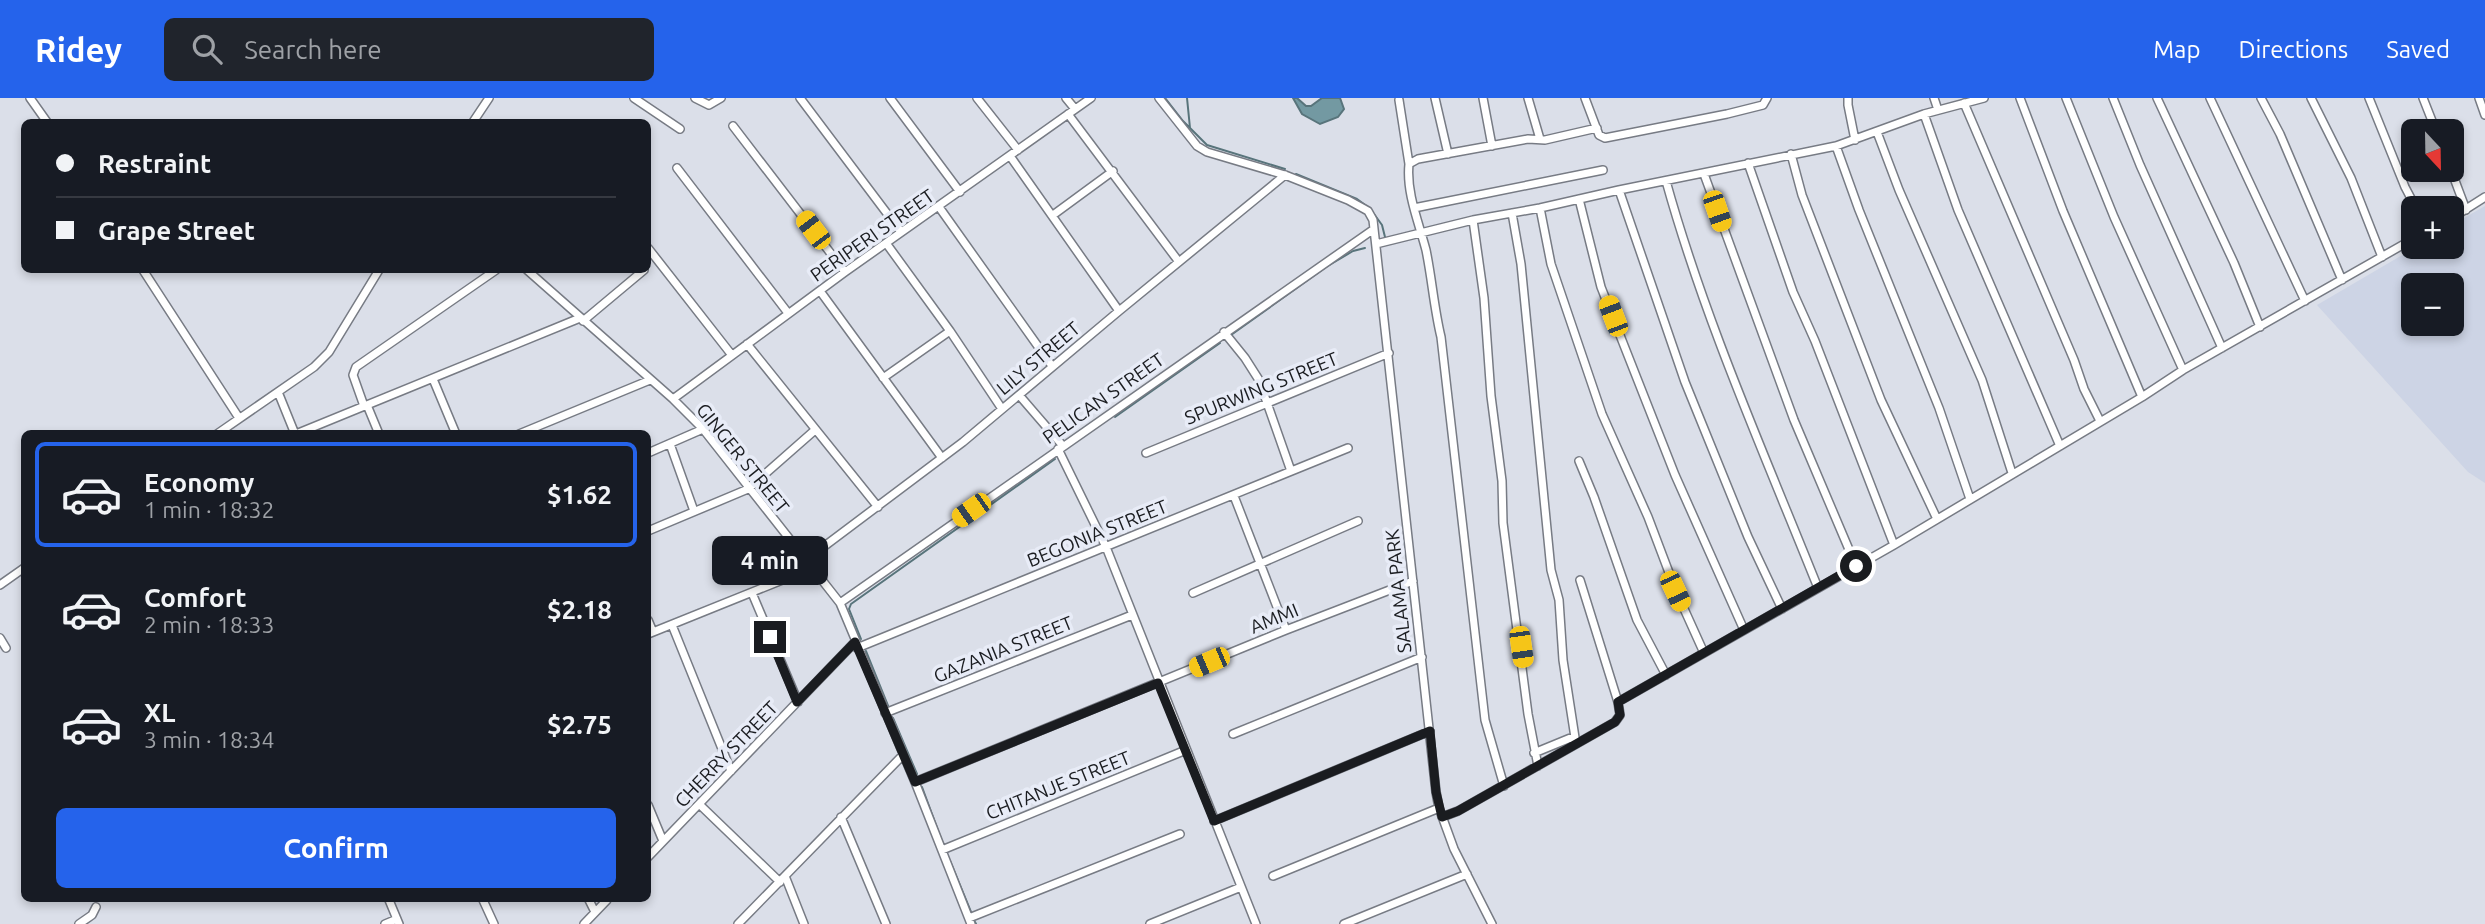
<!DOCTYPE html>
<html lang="en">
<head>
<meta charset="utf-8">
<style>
	body { margin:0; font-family:Ubuntu,sans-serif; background:#20242c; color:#f1f3f6; height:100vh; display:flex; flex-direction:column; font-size:26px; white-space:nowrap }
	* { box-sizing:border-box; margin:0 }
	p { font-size:23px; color:#9ea1a6 }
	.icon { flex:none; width:38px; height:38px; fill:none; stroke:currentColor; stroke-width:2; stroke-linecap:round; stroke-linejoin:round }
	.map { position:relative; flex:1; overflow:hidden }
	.sheet { position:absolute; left:21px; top:332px; width:630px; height:472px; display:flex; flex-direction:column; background:#171b24; border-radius:10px; box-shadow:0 4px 10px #0003 }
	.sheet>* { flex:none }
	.hud { position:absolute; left:21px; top:21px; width:630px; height:154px; border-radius:10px; box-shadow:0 4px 10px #0003; display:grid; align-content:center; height:154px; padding:0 35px; background:#171b24 }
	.needle { width:46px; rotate:158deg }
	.controls { position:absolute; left:2401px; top:21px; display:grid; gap:14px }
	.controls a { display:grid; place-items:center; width:63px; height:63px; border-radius:10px; background:#171b24; box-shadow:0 4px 10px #0003; font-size:35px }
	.end { position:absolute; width:32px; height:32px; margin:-16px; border:9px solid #1a1c20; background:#fff; box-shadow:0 0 0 4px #fff }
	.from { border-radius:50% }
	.bubble { position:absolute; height:49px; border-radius:10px; background:#171b24; box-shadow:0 4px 10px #0003; font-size:23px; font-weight:700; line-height:49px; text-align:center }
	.car { position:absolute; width:21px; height:42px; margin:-21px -10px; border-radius:9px; box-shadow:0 0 5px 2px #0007; background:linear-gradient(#f5c518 24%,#345 0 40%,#f5c518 0 76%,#345 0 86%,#f5c518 0) }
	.hud b { display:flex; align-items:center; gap:24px; height:66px; font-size:26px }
	.hud b+b { border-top:2px solid #363941 }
	.hud i { width:18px; height:18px; background:#f1f3f6 }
	ul { padding:12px 0 0; list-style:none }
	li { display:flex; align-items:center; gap:21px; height:105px; margin:0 14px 10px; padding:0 21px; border:4px solid transparent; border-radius:10px }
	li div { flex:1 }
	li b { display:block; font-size:26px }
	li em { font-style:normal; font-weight:700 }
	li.on { border-color:#2563eb }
	li>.icon { width:63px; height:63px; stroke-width:1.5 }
	.action { display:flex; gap:14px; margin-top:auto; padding:14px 35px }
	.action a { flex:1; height:80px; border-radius:10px; background:#2563eb; color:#fff; font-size:28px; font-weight:700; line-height:80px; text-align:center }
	header { display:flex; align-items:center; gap:42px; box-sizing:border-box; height:98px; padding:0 35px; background:#2563eb; color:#fff }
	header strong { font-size:33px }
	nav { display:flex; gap:38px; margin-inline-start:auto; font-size:24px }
	.search { width:490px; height:63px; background:#20242c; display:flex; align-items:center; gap:18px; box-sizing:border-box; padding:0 24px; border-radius:10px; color:#9ea1a6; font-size:26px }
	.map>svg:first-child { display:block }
	.built { fill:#cdd4e5; fill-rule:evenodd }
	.water { fill:#7399a2; stroke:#58747b; stroke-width:2 }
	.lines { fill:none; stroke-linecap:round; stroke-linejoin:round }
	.stream { stroke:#58747b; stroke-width:2 }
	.minor-casing { stroke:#777b84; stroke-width:10 }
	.minor { stroke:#fff; stroke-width:7 }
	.route { stroke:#1a1c20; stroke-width:9 }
	.labels { text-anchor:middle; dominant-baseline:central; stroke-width:7; stroke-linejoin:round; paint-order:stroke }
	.street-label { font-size:19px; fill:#1a1c20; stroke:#e8ecf7 }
</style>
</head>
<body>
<header>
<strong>Ridey</strong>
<div class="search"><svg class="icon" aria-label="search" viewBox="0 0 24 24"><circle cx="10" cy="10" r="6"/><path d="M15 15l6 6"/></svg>Search here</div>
<nav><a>Map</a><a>Directions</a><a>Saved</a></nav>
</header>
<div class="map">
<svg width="2485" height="826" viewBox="0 0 2485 826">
	<rect width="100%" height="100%" fill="#dbdfe9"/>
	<path class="built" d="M2485,108V385L2468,374L2317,207L2416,149H2452V127ZM2413,187H2452V226H2413Z"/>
	<path class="water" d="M1293,0H1297L1306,8H1311L1322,0H1340L1344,11L1338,19L1320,26L1302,16Z"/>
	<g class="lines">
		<path class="stream" d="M1165,0L1183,23L1207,47L1285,71
			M1187,0L1190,30
			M1296,76L1357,101L1368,109
			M1374,116L1382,127L1385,139
			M1231,237L1326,169L1353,153L1365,150
			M1115,319L1220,245
			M861,541L849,511L851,506L1055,361
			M866,553L889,610
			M893,620L917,676
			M922,689L943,746
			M950,763L971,814
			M975,824L976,826"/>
		<defs>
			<path id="minor" d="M30,0L47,24
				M634,0L680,31
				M695,0L709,7L721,0
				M800,0L901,134
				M890,0L960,94
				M977,0L1018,52
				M1066,0L1075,11
				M1159,0L1197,48L1207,54L1285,77L1348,102L1368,113L1373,122L1374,131
				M1435,0L1448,56
				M1483,0L1492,48
				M1528,0L1540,41
				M1585,0L1599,37L1605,40L1727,16L1763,7L1767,0
				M1848,0V7L1855,42
				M1934,0L1938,12
				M2020,0L2063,113L2142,299
				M2066,0L2114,119L2183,272
				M2113,0L2140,67L2222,250
				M2157,0L2234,165L2260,229
				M2210,0L2305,203
				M2261,0L2280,36L2342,182
				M2311,0L2351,80L2382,159
				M2369,0L2405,89L2416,110
				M2423,0L2436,33
				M2479,0L2485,17
				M1399,2L1409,66
				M1964,5L2074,262L2084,291L2100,323
				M1068,16L1179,164
				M1924,16L1958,112L2060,348
				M473,24L489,0
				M733,28L845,174
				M1877,34L1899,92L1982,282L2012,375
				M1836,48L1859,112L1939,310L1970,401
				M1791,56L1802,97L1881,302L1937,421
				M1010,58L1119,213
				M1748,65L1793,194L1815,243L1894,447
				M677,70L788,215
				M2451,72L2466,112
				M1704,76L1794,322L1856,468
				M1666,83C1705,223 1764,355 1818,490
				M1619,92L1685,284L1748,439L1782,511
				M1579,101L1601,189L1675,377L1744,532
				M939,109L1052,268
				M1414,110L1603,72
				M1540,110L1551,166L1602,316L1648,419L1676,493L1704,555
				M1512,115L1521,166L1551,472L1559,502L1563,562L1576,646
				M1053,117L1113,73
				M2452,120L2485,99
				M1473,122L1484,200L1491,298L1502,383L1503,425L1528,616L1538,668
				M886,145L950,233L1002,311
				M1376,146L1473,122L1540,110L1619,92L1836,48L1924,16L1984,0
				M648,150L731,256
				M143,172L239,320
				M527,172L673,301L703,331L840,505L915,684L971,826
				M820,193L942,360
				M583,223L644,172
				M1224,234L1245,260L1259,282L1291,373
				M747,246L878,409
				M883,280L950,233
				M433,281L456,336
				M278,294L295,336
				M1019,297L1063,348
				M673,301L845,174L1091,0
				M367,307L379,336
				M364,308L353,277L356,269L496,172
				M217,336L314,269L329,254L379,172
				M296,336L580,220
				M519,336L650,282
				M670,346L694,413
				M1058,351L1106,449L1256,826
				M648,355L703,331
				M1146,355L1389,255
				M1579,363L1594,399L1637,522L1666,577
				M1234,398L1286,532
				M648,433L748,391L815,332
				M806,462L963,344L1119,213L1285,77
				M0,487L24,470
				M752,495L798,604
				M1193,495L1358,423
				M840,505L1374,131L1436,694L1439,710L1454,751L1492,826
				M648,522L653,534
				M672,527L731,673
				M648,536L812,470
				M0,540L6,550
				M857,550L1348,350
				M1618,604L1894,447L2142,299L2183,272L2413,141
				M885,615L1132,517
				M1233,636L1422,559
				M1534,655L1573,639
				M915,684L1286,532L1413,483
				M1504,688L1485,622L1441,239C1434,210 1432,181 1426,152C1419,125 1406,95 1409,66L1418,61L1528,41L1545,42L1597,30
				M699,706L780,784
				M648,707L663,743
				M841,719L886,826
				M1442,719L1458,713L1615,624L1620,617L1618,604L1580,482
				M1214,723L1430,633
				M942,752L1186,652
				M648,759L855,544
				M785,778L804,826
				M1273,778L1439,710
				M389,802L399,826
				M483,802L494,826
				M589,802L595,814
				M969,820L1180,736
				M79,826L92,817L96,809
				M385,826L397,821
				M584,826L607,802
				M738,826L903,657
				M1150,826L1241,789
				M1344,826L1467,776"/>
		</defs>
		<use href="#minor" class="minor-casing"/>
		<use href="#minor" class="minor"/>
	</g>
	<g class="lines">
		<path class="route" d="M770,539L797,604L855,544L915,684L1158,585L1214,723L1430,633L1436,694L1442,719L1458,713L1615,624L1620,617L1618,604L1856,468"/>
	</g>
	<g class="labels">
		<g class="street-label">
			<text transform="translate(872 137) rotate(-35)">PERIPERI STREET</text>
			<text transform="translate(1038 260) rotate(-40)">LILY STREET</text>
			<text transform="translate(1261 290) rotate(-22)">SPURWING STREET</text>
			<text transform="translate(1103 300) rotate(-35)">PELICAN STREET</text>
			<text transform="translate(743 360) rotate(51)">GINGER STREET</text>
			<text transform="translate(1097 435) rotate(-22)">BEGONIA STREET</text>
			<text transform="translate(1398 493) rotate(-96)">SALAMA PARK</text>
			<text transform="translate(1274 520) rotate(-22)">AMMI</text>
			<text transform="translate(1003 551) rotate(-22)">GAZANIA STREET</text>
			<text transform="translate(726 656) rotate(-46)">CHERRY STREET</text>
			<text transform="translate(1058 687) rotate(-22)">CHITANJE STREET</text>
		</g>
	</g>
</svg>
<div class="controls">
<a><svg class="needle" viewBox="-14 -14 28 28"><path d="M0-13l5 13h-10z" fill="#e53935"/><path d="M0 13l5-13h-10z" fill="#9ea1a6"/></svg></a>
<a>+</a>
<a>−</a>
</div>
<i class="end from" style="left:1856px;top:468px"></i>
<i class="end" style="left:770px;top:539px"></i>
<div class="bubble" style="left:712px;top:438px;width:116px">4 min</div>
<i class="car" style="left:1717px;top:113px;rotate:161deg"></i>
<i class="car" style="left:813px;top:132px;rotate:323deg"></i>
<i class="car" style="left:1613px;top:218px;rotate:339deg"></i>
<i class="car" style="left:971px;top:412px;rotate:235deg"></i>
<i class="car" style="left:1675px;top:493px;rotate:155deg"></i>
<i class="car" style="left:1521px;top:549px;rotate:172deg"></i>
<i class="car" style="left:1209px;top:564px;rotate:247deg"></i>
<div class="hud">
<b><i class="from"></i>Restraint</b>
<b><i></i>Grape Street</b>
</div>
<section class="sheet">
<ul>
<li class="on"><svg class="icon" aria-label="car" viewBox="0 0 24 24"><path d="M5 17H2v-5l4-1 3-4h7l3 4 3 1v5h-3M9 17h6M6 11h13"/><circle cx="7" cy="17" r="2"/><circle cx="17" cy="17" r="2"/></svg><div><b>Economy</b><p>1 min · 18:32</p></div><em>$1.62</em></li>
<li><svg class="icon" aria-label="car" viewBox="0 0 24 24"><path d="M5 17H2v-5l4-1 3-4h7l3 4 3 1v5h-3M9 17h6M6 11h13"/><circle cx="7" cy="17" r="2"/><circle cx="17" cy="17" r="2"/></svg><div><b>Comfort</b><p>2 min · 18:33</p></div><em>$2.18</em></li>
<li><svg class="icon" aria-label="car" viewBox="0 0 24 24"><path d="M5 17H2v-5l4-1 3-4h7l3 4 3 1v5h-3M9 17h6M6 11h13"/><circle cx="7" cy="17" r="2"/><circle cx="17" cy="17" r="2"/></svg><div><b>XL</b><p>3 min · 18:34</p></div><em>$2.75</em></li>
</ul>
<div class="action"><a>Confirm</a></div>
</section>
</div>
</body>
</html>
